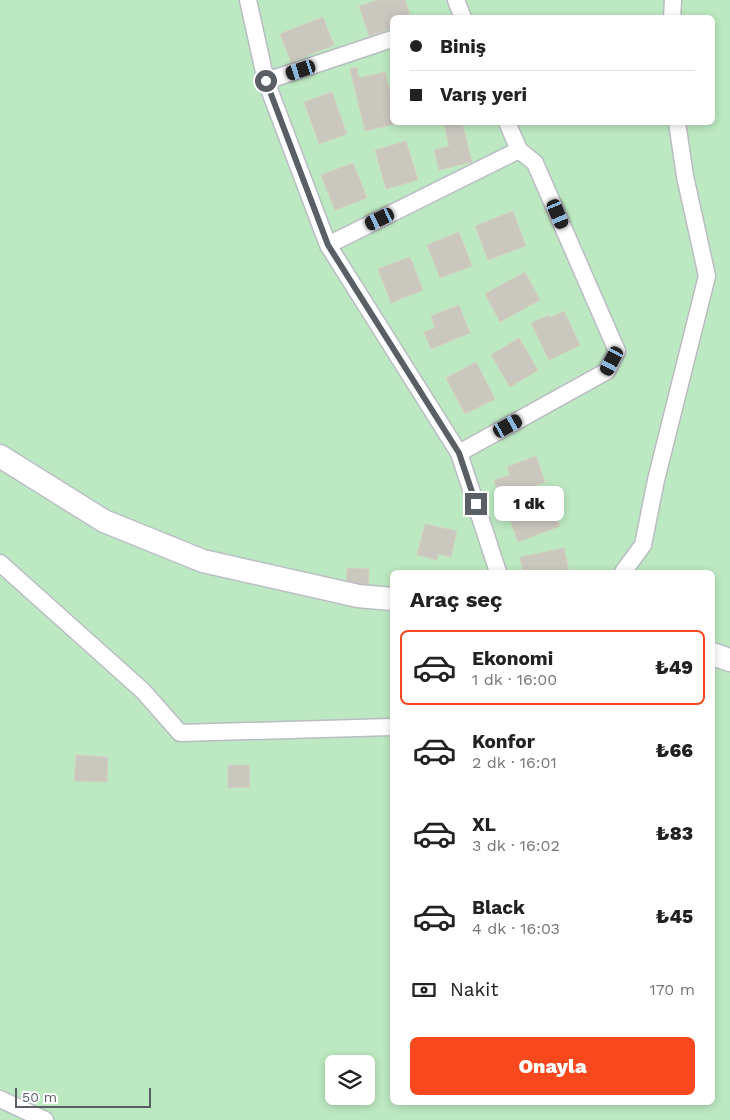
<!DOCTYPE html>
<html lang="tr">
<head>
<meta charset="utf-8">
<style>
	body { margin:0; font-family:"Work Sans",sans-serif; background:#f6f6f6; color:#222; height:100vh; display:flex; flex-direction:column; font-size:19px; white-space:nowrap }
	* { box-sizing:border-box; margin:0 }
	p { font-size:16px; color:#767676 }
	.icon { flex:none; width:28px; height:28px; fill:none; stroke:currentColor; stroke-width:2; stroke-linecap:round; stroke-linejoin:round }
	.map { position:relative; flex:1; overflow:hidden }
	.side { position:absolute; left:390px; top:570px; width:325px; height:535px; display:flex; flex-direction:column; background:#fff; border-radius:8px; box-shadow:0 2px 8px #0003 }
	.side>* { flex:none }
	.banner { position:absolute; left:390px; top:15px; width:325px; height:110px; border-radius:8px; box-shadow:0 2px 8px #0003; display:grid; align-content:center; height:110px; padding:0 20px; background:#fff }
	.buttons { position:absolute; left:325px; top:1055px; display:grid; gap:10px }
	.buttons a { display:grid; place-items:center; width:50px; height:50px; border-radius:8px; background:#fff; box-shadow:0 2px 8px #0003; font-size:25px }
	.scale { position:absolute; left:15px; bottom:12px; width:136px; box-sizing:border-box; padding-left:5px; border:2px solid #5a5e65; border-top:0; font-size:14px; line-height:18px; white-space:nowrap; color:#5a5e65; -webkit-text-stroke:4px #fff; paint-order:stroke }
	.end { position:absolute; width:22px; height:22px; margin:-11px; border:6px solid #5a5e65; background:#fff; box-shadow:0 0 0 2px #fff }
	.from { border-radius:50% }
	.bubble { position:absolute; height:35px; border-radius:8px; background:#fff; box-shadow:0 2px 8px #0003; font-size:16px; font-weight:800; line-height:35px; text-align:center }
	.car { position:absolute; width:15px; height:30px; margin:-15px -8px; border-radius:6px; box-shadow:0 0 4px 1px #0007; background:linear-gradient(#222 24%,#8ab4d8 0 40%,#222 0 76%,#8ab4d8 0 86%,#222 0) }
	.banner b { display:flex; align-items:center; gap:18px; height:48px; font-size:19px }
	.banner b+b { border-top:1px solid #e0e0e0 }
	.banner i { width:12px; height:12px; background:#222 }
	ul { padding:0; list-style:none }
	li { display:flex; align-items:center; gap:15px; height:75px; margin:0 10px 8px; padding:0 10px; border:2px solid transparent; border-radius:8px }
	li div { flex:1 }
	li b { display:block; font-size:19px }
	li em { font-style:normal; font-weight:800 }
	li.current { border-color:#f9481e }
	li>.icon { width:45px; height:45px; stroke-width:1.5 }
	h2 { padding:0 20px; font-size:22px; line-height:60px }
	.pay { display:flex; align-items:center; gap:12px; height:55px; padding:0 20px; font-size:19px }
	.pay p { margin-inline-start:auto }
	.action { display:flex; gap:10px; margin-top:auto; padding:10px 20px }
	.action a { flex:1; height:58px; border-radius:8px; background:#f9481e; color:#fff; font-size:20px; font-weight:800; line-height:58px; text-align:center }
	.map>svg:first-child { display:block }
	.green { fill:#bce9c1; fill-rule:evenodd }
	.building { fill:#cac7bf; stroke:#d4d0c0 }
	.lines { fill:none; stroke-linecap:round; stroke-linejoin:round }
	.minor-casing { stroke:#babcc3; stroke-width:19 }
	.secondary-casing { stroke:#bbbec5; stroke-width:25 }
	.minor { stroke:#fff; stroke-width:16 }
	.secondary { stroke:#fff; stroke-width:22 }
	.route { stroke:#5a5e65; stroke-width:6 }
</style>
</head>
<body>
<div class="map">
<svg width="730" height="1120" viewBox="0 0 730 1120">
	<rect width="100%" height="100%" fill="#efede2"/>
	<path class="green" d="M0,0H730V1120H0ZM392,18H712V122H392ZM392,572H712V1102H392ZM334,1064H366V1096H334Z"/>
	<path class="building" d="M378,0H405L411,18H392V28L369,36L359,6Z
		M323,17L334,45L291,62L280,34Z
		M357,67L359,78L385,72L392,99V122L400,123L365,131L350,69Z
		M332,92L347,134L319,144L304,102Z
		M462,122L472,162L439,170L434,150L449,146L444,123Z
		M406,141L418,180L386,189L375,150Z
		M353,163L367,198L335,210L321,175Z
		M513,211L526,246L488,260L475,226Z
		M459,232L472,266L440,278L427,245Z
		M410,257L423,290L391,303L378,269Z
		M525,272L540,300L500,322L485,294Z
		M459,305L470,333L431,349L424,332L435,328L431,316Z
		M564,311L580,345L549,360L531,323L549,315L550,318Z
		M519,338L538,370L510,387L491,355Z
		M476,362L495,399L465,414L446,378Z
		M536,456L545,482L500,498L494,480L510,475L507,467Z
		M549,499L560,526L518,542L508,515Z
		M425,524L457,531L451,557L438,554L437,560L417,555Z
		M564,548L569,572H523L520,557Z
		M347,568L369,569L368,590L346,589Z
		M76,755L108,757L107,782L74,781Z
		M228,765H249L250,787L228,788Z"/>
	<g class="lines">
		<defs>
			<path id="minor" d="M248,0L266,81L328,245L459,453L498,572
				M456,0L463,18
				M672,18L673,0
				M266,81L392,39
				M328,245L519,150
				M459,453L607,371L617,351L535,163L519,150L507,122
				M0,563L143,691L180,733L392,727
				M623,572L643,545L656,480L707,276L685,176L677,122
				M0,1099L45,1120"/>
			<path id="secondary" d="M0,456L104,521L203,561L358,596L392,599
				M712,654L730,660"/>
		</defs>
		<use href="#minor" class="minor-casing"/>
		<use href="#secondary" class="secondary-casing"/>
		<use href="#minor" class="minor"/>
		<use href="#secondary" class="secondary"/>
	</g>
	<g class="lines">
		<path class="route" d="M266,81L328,245L459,453L476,504"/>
	</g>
</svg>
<div class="buttons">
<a><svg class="icon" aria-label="layers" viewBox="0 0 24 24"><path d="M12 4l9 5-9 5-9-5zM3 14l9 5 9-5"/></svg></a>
</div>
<div class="scale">50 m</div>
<i class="end from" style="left:266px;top:81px"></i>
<i class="end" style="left:476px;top:504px"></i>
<div class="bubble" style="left:494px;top:486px;width:70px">1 dk</div>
<i class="car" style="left:301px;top:70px;rotate:252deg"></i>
<i class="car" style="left:558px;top:214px;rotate:157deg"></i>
<i class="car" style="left:380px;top:219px;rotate:244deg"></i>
<i class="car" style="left:612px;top:361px;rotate:208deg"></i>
<i class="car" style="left:508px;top:426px;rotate:61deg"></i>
<div class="banner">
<b><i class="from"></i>Biniş</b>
<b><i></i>Varış yeri</b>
</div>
<section class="side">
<h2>Araç seç</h2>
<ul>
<li class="current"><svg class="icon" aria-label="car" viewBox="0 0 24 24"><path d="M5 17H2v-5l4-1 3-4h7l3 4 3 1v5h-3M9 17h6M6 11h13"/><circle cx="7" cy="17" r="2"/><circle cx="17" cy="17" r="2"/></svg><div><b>Ekonomi</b><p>1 dk · 16:00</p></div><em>₺49</em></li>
<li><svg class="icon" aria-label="car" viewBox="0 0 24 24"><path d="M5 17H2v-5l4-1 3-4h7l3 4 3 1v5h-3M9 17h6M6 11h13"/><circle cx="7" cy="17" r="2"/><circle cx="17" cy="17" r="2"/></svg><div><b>Konfor</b><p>2 dk · 16:01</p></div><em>₺66</em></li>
<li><svg class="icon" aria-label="car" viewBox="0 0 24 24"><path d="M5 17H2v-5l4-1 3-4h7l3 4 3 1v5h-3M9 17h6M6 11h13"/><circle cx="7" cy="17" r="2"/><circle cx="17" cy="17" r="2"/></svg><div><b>XL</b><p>3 dk · 16:02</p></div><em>₺83</em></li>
<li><svg class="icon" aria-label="car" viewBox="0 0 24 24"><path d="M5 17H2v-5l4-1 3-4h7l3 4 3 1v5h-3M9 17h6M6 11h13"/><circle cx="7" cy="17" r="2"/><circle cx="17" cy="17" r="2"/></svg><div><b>Black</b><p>4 dk · 16:03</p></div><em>₺45</em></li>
</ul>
<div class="pay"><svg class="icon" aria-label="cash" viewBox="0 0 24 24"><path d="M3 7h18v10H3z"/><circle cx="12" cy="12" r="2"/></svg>Nakit<p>170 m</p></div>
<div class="action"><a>Onayla</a></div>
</section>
</div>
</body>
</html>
